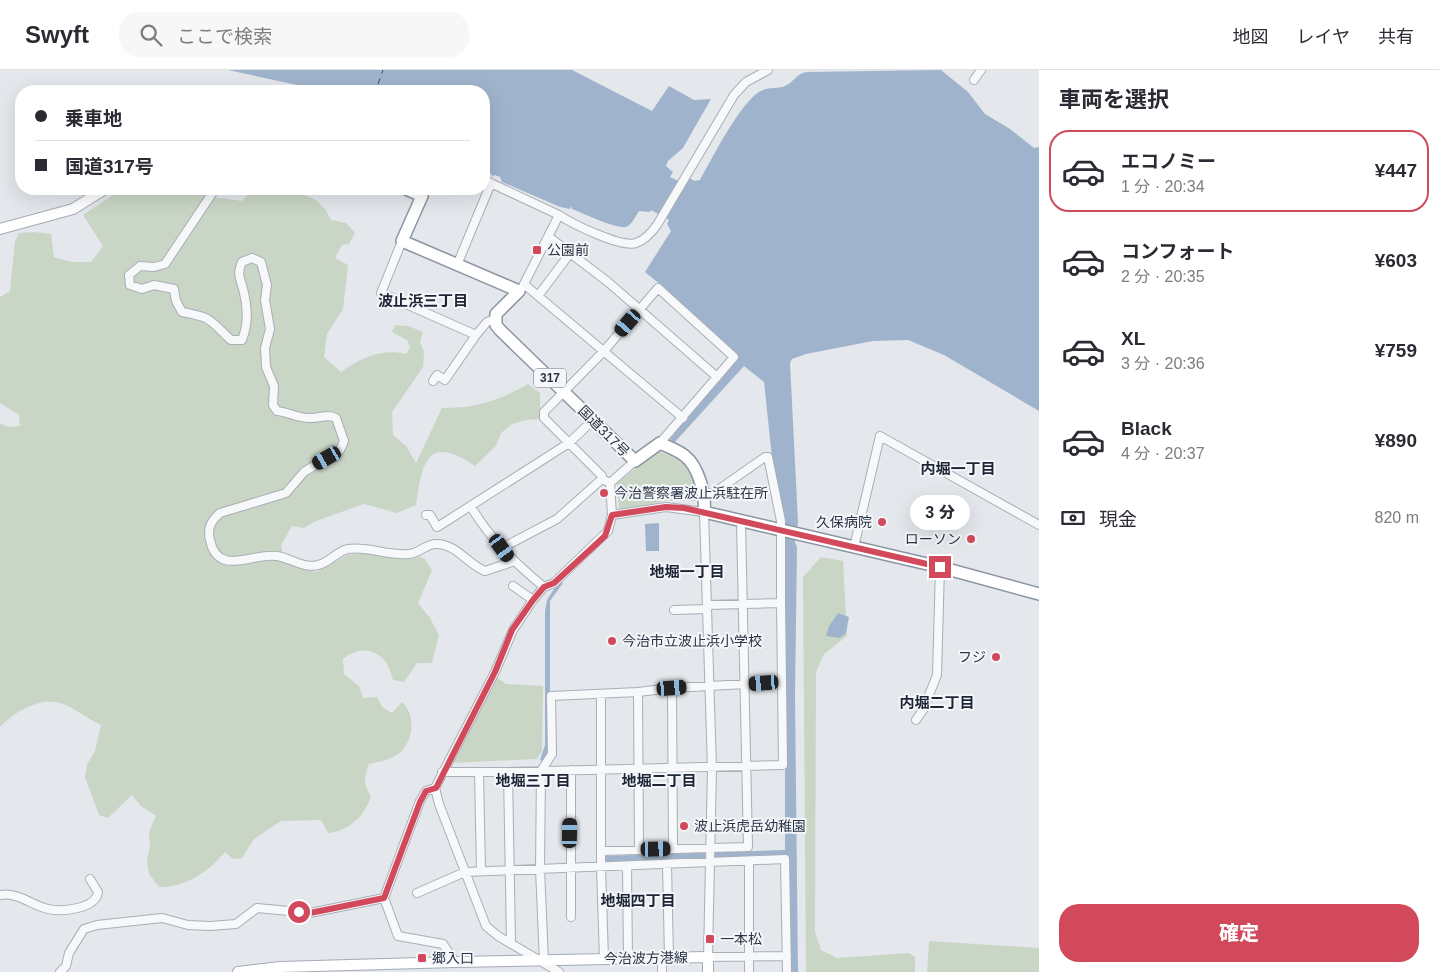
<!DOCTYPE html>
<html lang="ja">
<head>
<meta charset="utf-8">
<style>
	body { margin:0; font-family:Helvetica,"Noto Sans JP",sans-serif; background:#f7f7f7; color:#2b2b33; height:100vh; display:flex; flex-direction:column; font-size:19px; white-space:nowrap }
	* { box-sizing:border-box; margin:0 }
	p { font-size:16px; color:#7c7c81 }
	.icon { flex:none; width:28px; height:28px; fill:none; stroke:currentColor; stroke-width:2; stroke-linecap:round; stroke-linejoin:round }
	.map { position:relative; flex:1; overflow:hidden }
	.details { display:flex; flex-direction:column; background:#fff; width:400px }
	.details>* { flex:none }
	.top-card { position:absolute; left:15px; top:15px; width:475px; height:110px; border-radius:20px; box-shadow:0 5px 20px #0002; display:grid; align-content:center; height:110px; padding:0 20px; background:#fff }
	.end { position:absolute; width:22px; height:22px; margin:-11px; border:6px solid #d1495b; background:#fff; box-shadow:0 0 0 2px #fff }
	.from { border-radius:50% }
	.bubble { position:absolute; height:35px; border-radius:18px; background:#fff; box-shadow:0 5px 20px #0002; font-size:16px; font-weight:800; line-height:35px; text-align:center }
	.car { position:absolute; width:15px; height:30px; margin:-15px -8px; border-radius:6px; box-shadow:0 0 4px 1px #0007; background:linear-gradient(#222 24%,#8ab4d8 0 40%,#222 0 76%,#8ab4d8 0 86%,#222 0) }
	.top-card b { display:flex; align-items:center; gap:18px; height:48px; font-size:19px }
	.top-card b+b { border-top:1px solid #e1e1e2 }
	.top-card i { width:12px; height:12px; background:#2b2b33 }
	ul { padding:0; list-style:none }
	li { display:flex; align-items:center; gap:15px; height:82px; margin:0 10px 8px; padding:0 10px; border:2px solid transparent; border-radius:20px }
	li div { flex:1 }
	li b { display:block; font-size:19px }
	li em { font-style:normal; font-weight:800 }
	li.current { border-color:#d1495b }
	li>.icon { width:45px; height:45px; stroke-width:1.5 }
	h2 { padding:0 20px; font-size:22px; line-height:60px }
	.pay { display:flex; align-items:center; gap:12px; height:55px; padding:0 20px; font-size:19px }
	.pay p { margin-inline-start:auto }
	.cta { display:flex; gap:10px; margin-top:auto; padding:10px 20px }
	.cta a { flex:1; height:58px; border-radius:20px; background:#d1495b; color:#fff; font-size:20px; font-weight:800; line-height:58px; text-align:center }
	header { display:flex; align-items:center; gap:30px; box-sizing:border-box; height:70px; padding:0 25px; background:#fff; border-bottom:1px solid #e1e1e2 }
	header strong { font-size:24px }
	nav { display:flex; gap:28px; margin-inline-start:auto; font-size:18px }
	.search { width:350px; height:45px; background:#f7f7f7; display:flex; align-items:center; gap:12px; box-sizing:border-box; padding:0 18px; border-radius:20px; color:#7c7c81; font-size:19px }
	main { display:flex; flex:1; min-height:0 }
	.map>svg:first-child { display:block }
	.green { fill:#c9d6c5 }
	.water { fill:#9fb4cc }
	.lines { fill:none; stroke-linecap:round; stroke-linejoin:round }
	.ferry { stroke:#34527a; stroke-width:1; stroke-dasharray:6 5; stroke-linecap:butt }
	.minor-casing { stroke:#a9aeb7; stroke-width:10 }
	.major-casing { stroke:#a3abb8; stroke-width:12 }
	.highway-casing { stroke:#8b94a3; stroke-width:14 }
	.minor { stroke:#f7f8fa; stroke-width:8 }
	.major { stroke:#fff; stroke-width:10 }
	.highway { stroke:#fff; stroke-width:11 }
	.route { stroke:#d1495b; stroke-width:6 }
	.poi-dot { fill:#d1495b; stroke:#f4f6f9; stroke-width:2 }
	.labels { text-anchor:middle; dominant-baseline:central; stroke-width:4; stroke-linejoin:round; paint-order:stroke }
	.shield { fill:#f4f6f9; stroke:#676e7b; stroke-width:1 }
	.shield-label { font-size:12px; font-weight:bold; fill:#2b3445 }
	.poi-label { font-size:14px; fill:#2b3445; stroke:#f4f6f9; text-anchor:start }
	.street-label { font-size:14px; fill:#2b3445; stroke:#f4f6f9 }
	.neighbourhood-label { font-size:15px; font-weight:bold; fill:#1d2536; stroke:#f4f6f9 }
</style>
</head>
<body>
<header>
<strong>Swyft</strong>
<div class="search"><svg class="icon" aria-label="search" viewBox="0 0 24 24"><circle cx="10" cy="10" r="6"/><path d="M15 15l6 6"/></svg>ここで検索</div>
<nav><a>地図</a><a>レイヤ</a><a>共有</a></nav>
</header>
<main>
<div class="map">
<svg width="1039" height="902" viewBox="0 0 1039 902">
	<rect width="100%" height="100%" fill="#e4e7ec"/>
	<path class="green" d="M118,119H207L205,126L242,131L249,123C282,124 316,114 331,150L346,153L355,163L349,174L342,175L335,188L348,195L343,239L327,264L324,287L341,302C360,288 382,278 406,284L410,277L407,270L392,262L396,255L408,256L423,262L420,272L424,282L423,297L392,342L393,365L406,376L416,393L442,338C477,338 498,331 528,314L540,323V349L526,350L512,354L501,363L496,376L475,396C427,363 422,393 416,435L397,443L364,434L316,451L304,458L292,456L281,475L284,493L316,502L347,485L363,483L382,478L404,480L425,489L432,500L418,533L430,548L439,565L432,593H417L404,612L393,610C391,604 389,596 385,591C373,577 356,578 343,589L344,604L359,616L363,628L377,627L382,637L392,643L402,632C417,645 414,675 395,686C388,690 378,692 369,694C364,707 363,714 371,726C365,746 349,761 328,763L321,750L281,751L254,769L242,788L233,789L225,782C209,802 184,818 159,817L149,804L147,791L150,776L149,762L156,746L141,736L132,725L108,748L99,745L85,707L87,695L95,681L101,655C88,649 76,639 63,634C42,625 14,642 0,657V353L8,357L20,356L19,345L0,333V227L10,221L15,171L19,163L34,162L51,164L54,187L72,192H91L103,176L83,145L109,128Z
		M658,381L685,392L698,418L696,431H665L619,441L617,413Z
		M821,487L843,491L847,566L824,584L816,602L815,862L821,880L837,888L909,883L915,887V902H806L803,507Z
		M495,606L506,614L543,616L542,681L537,689L451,693Z
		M929,871L1039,878V902H927Z"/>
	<path class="water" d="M228,0H572L652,41L669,16L694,30L711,29L683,78L668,91L666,96L673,102L670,107L685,114L689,108L695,111L700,110C712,89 742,28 763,20C770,17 778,19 785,16C794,12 797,3 807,2L941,0L968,22L985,44L1010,59L1034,78L1039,77V341L944,285L908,270L873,271L806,284L792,289L790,293L798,452L795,472L797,477L795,625L798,902H789L785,787L605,793L606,786L785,780V454L773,397L764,312L744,296L674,373L670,369L735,287L661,215L645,202L671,161L667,154L669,150L651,140L650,142L639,141C636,145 632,155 626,157C615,159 583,143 572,139L571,136L570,139L560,137L502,112L500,107L495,105L491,107L492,104H484V21H325Z
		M659,453V481H646L645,454Z
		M559,511L563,513L550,531V684L544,692L540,690L545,675V541L547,530Z
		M838,543L849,547L846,563L840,568L826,566L829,556Z"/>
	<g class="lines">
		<path class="ferry" d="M378,14L383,0"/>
		<defs>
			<path id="minor" d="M974,10L981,0
				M484,110L559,145C572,154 622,178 636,173C645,170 652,162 657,155L734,25L746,12L768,0
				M215,119L165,194L154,197L140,196L129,205L130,215L142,219L154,215L174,219L176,231L182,242C214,248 208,249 231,270H242C248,255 248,239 244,223C241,208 236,207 242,192L252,188L261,192L267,215L265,230L270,259L265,278L266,297L274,316L273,335L277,341C288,342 298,348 309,348C319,349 326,343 336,348L344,371L340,380L304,402L286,423L220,443C211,451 207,458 210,470C218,508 253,482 277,486C290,488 305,499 318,495C329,493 337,481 348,479C368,476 388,486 408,484C418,484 426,474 436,474C457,474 467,494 485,501L512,492
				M549,167L608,212L717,307
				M402,171L381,223L476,265L487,252L495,249
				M457,195L491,113
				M525,215L683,348
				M522,218L559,145
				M538,226L571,182
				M433,311L437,305L445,310L476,265
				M610,413L602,409V406L544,348V342L603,282L658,218L734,287L660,373
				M705,429L765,387H768L781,451V533
				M471,437C491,470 515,493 544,517
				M426,445H430L437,457L439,456L569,373L593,350
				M612,445L666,437L704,442L712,698L708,887L787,886
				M854,477L880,366L1039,455
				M502,478L557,449L602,409
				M513,516L533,530
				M674,540L707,539
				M638,622L672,618
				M601,624V797L604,889
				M916,650L923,640L937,605L940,497
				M571,700V847
				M442,702H479
				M435,718L426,721L420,731L384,828L398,866L443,874L455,892
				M673,779L672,618L782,612
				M601,781L748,777L741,452
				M667,794L669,888
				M627,796L628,889
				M481,801L479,702H508
				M417,823L465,802L785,789L787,902
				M0,825C18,822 31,835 48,839C62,842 96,839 98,822L90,809
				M511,873L508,702L783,695L781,533L707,535
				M662,889V902
				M544,892L540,799L541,701L552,684L551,626L638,622L639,780
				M60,902L66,896L69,883L84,859L97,855L162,848L188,855L210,856L236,854L257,838L310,843L384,828
				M559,902L498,866L486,856L439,734L435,718L495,602L513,560L533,530L544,517L554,513L608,461L612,445L610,413L635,391
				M749,902V791"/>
			<path id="major" d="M0,159L73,139L105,119
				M238,902L280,897L455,892L708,887V902"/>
			<path id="highway" d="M406,119L422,126L402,171L519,221L496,244V255L500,260L635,391L660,373C668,377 678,380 685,386C699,397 706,426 704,442L940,497L1039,524"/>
		</defs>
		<use href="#minor" class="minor-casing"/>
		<use href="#major" class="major-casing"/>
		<use href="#highway" class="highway-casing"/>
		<use href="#minor" class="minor"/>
		<use href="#major" class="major"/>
		<use href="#highway" class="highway"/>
	</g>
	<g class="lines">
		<path class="route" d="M299,842L310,843L384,828L420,732L426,721L436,718L495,602L512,560L533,530L544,517L554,513L605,466L612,445L666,437L684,438L940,497"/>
	</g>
	<g class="poi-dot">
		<rect x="532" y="175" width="10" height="10" rx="2.5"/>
		<circle cx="604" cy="423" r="5"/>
		<circle cx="882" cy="452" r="5"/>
		<circle cx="971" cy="469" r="5"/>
		<circle cx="612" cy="571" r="5"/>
		<circle cx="996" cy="587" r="5"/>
		<circle cx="684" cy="756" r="5"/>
		<rect x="705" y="864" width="10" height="10" rx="2.5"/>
		<rect x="417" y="883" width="10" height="10" rx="2.5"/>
	</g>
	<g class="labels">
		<rect class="shield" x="534" y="298.5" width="32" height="19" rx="4"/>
		<g class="shield-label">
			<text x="550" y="308">317</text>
		</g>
		<g class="poi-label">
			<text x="547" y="180">公園前</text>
			<text x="614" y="423">今治警察署波止浜駐在所</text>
			<text x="872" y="452" text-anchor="end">久保病院</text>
			<text x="961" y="469" text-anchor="end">ローソン</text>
			<text x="622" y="571">今治市立波止浜小学校</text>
			<text x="986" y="587" text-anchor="end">フジ</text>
			<text x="694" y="756">波止浜虎岳幼稚園</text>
			<text x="720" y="869">一本松</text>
			<text x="432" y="888">郷入口</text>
		</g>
		<g class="street-label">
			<text transform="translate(604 361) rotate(45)">国道317号</text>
			<text transform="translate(646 888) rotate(-1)">今治波方港線</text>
		</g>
		<g class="neighbourhood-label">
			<text x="423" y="230">波止浜三丁目</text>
			<text x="958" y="398">内堀一丁目</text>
			<text x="687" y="501">地堀一丁目</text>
			<text x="937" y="632">内堀二丁目</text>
			<text x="533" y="710">地堀三丁目</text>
			<text x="659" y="710">地堀二丁目</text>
			<text x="638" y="830">地堀四丁目</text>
		</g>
	</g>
</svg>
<i class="end from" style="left:299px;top:842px"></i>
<i class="end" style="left:940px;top:497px"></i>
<div class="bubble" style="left:910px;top:425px;width:60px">3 分</div>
<i class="car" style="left:628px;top:253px;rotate:221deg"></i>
<i class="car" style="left:327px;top:388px;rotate:240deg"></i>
<i class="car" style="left:502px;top:478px;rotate:144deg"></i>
<i class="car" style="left:764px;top:613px;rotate:266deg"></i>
<i class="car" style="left:672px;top:618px;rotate:86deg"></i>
<i class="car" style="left:570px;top:763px;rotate:1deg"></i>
<i class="car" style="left:656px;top:779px;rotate:89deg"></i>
<div class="top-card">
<b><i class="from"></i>乗車地</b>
<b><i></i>国道317号</b>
</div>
</div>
<section class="details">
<h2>車両を選択</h2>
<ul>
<li class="current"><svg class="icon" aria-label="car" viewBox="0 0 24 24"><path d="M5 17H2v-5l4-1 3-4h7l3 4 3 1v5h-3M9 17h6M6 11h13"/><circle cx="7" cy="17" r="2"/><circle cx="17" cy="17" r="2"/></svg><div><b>エコノミー</b><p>1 分 · 20:34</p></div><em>¥447</em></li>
<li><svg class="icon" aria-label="car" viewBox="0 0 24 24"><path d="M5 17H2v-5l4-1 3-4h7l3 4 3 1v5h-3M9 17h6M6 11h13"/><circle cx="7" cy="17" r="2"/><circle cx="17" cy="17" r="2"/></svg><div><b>コンフォート</b><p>2 分 · 20:35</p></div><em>¥603</em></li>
<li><svg class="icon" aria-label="car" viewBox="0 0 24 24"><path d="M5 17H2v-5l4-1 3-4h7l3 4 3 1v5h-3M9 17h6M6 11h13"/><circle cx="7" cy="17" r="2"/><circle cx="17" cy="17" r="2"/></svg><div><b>XL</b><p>3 分 · 20:36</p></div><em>¥759</em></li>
<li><svg class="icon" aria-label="car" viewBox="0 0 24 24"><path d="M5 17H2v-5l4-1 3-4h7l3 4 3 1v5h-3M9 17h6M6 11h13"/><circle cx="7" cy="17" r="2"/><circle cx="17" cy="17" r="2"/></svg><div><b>Black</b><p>4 分 · 20:37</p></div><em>¥890</em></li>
</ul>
<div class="pay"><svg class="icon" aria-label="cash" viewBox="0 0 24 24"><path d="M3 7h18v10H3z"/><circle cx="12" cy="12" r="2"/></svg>現金<p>820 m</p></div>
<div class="cta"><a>確定</a></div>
</section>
</main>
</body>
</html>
